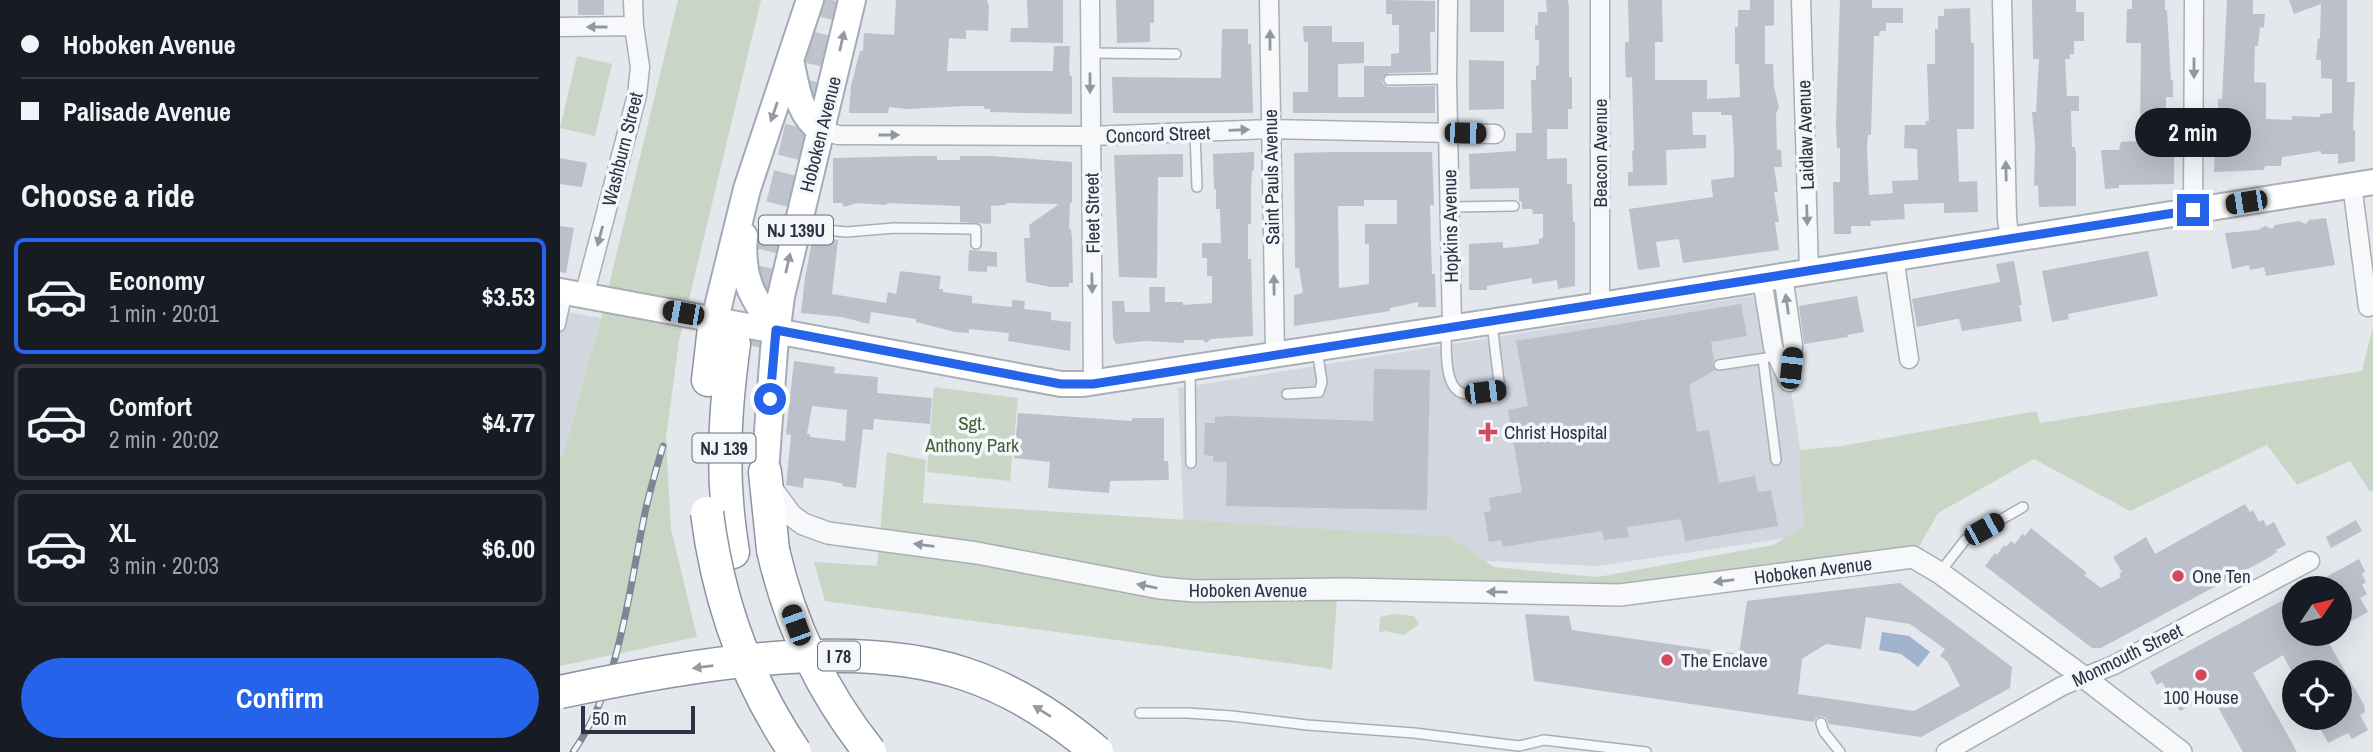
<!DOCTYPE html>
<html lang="en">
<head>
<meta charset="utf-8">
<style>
	body { margin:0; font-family:"Archivo Narrow",sans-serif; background:#242831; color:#f1f3f6; height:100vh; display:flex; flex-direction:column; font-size:26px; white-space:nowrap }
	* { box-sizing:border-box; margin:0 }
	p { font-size:23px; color:#9ea1a6 }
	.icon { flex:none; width:38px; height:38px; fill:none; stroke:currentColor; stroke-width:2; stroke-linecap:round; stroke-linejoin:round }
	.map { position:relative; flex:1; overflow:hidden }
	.side { display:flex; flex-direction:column; background:#171b24; width:560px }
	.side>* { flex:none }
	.top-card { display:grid; align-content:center; height:154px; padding:0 21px; background:#171b24 }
	.needle { width:46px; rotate:55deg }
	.controls { position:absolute; left:1722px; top:576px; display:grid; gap:14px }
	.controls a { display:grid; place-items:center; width:70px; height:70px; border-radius:50%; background:#171b24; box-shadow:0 7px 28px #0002; font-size:35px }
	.scale { position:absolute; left:21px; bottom:18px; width:114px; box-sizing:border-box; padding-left:7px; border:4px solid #2b3445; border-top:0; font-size:19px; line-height:24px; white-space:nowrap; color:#2b3445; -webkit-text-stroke:5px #f4f6f9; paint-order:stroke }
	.end { position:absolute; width:32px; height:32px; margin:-16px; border:9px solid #2563eb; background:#fff; box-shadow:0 0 0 4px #fff }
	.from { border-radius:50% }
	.bubble { position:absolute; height:49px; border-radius:24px; background:#171b24; box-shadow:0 7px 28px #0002; font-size:23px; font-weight:800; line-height:49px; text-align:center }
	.car { position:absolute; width:21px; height:42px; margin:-21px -10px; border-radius:9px; box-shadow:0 0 5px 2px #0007; background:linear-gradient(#222 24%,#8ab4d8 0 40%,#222 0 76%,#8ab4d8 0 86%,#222 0) }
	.top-card b { display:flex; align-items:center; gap:24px; height:66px; font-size:26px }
	.top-card b+b { border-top:2px solid #363941 }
	.top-card i { width:18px; height:18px; background:#f1f3f6 }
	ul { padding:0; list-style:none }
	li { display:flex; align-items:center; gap:21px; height:116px; margin:0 14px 10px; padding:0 7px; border:4px solid #363941; border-radius:10px }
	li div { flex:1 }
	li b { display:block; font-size:26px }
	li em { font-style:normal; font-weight:800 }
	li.active { border-color:#2563eb }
	li>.icon { width:63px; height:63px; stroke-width:1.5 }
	h2 { padding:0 21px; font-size:32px; line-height:84px }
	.button { display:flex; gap:14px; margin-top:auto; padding:14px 21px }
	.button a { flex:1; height:80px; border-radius:42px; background:#2563eb; color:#fff; font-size:28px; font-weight:800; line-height:80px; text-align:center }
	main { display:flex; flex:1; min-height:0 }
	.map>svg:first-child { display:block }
	.built { fill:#d2d6de }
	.green { fill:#c9d6c5 }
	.water { fill:#9fb4cc }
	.building { fill:#bbc0ca; fill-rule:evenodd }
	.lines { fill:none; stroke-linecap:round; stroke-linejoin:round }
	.motorway-tunnel { stroke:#bfc3cb; stroke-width:32; stroke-dasharray:32 16; stroke-linecap:butt }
	.service-casing { stroke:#a9aeb7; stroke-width:12 }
	.minor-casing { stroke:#a9aeb7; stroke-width:21 }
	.tertiary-casing { stroke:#a9aeb7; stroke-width:24 }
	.secondary-casing { stroke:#a9aeb7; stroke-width:28 }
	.primary-casing { stroke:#a3abb8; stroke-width:30 }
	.motorway-casing { stroke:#8b94a3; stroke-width:35 }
	.service { stroke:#f7f8fa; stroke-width:9 }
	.minor { stroke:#f7f8fa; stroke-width:18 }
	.tertiary { stroke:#f7f8fa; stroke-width:21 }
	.secondary { stroke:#fff; stroke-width:24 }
	.primary { stroke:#fff; stroke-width:26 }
	.motorway { stroke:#fff; stroke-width:32 }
	.rail-casing { stroke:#7d8696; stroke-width:7 }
	.rail { stroke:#f4f6f9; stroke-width:4.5; stroke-dasharray:13; stroke-linecap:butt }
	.motorway-bridge-casing { stroke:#8b94a3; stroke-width:35; stroke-linecap:butt }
	.motorway-bridge { stroke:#fff; stroke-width:32 }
	.oneway { fill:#9196a0 }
	.oneway2 { fill:#959aa2 }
	.route { stroke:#2563eb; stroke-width:9 }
	.poi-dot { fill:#d1495b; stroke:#f4f6f9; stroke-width:2.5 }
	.labels { text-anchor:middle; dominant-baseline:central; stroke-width:7; stroke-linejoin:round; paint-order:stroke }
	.shield { fill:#f4f6f9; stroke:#676e7b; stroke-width:2 }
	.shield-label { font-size:18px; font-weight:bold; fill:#2b3445 }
	.street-label { font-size:19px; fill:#2b3445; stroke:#f4f6f9 }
	.park-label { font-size:19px; fill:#3f6138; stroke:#f4f6f9 }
	.poi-label { font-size:19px; fill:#2b3445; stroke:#f4f6f9; text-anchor:start }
</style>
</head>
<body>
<main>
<section class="side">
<div class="top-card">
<b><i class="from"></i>Hoboken Avenue</b>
<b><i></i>Palisade Avenue</b>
</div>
<h2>Choose a ride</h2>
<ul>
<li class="active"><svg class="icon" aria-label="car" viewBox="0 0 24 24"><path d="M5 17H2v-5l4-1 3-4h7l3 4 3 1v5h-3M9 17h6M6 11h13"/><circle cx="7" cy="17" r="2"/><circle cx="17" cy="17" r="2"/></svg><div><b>Economy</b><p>1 min · 20:01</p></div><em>$3.53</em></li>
<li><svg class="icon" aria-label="car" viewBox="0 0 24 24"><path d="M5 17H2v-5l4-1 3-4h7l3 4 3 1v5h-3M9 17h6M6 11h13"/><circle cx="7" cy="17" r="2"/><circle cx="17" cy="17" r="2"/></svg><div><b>Comfort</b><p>2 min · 20:02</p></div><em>$4.77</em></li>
<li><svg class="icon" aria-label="car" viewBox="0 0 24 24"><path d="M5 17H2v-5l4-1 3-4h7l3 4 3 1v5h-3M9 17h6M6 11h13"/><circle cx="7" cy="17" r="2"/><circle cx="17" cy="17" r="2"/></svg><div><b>XL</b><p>3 min · 20:03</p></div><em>$6.00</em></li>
</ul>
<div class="button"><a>Confirm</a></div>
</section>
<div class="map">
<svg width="1813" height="752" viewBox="0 0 1813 752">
	<rect width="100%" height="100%" fill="#e4e7ec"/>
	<path class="built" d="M1230,290L1243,369L1228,370L1253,534L1037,566L909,560L624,531L618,388Z
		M0,311L41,318L4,452L0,458Z"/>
	<path class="green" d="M118,0H201L119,341L106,438L111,529L137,637L0,666V458L4,452L41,318Z
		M17,56L52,64L35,136L0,128Z
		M1813,327V490L1810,492L1790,461L1737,485L1707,445L1570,511L1474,459L1378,513L1353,557L1009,600L777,597L772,669L265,601L254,562L317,566L327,452L366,460L363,503L890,537L934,567L1038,577L1213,545L1244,526L1239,450L1282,446L1477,411L1480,423L1802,371Z
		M374,387L458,398L450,481L367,472Z
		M834,614L854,616L859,624L844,635L825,631L819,632L820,617Z"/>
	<path class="water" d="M1322,632L1349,636L1370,652L1358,667L1341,654L1319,650Z"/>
	<path class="building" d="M18,0H44V15H18Z
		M336,0H427L429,6L428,31L406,30V39L389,38L387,71H493L494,46H510L509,67L510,76H512V114L430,112V109H424V106H404L348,109L329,107L328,113H289L291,86L300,51H303L304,33L334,35Z
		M467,0H503V43L450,42L451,28H468Z
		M556,0H594V23H590V42L557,43Z
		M826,0L875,1V32H870L871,72L829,73L822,79L823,84L828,87L875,86V113H733V92H748V42H744L743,26H772V42H804V63L778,64V97H804V66H831V54L839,53V25H832V14H826Z
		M910,0H944V32H910Z
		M986,0H1008L1009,7V77H1012V109H1008V129H987V159L1007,158V184H1012L1013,222H1015V286L998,289L997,280L972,284V278L927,286V290H909V244L943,242V248L955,247L979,244V239L983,238V214H973L972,209H962V202L959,201V188L910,189L909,154L956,151V133H972L971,80H976V66L979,65V40H975V25H978V12H987Z
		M1068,0H1102L1103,42H1095V80H1147V99L1180,97L1179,64H1175V27H1178V10H1190V0H1214V25L1205,26V64H1213L1214,87L1219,107L1216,114L1217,150H1221L1222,167H1214L1218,192H1214L1219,222H1215L1219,250L1123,263L1119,239L1096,242L1100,267L1078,270L1069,209L1153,197L1151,180L1174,177V150L1172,115H1161V112H1132L1133,135H1146V148L1106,150L1107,185L1068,186V172H1073L1072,151H1074L1072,77L1066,78L1065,57V42H1069Z
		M1280,0H1312V8H1343V23H1326V31H1320L1319,36H1314L1311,135H1308L1307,148L1309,195L1333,193L1332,181L1358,180L1357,149L1344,148L1345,125H1366L1365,121H1369L1367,64H1375V29H1378V16H1384V9L1410,8L1411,43H1414V129H1397L1399,182L1417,181L1418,212L1384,213V203L1344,204L1345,219L1310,221L1311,226H1291V234H1274L1273,182H1280V148H1277L1276,126Z
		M1472,0H1516V12H1524V41H1514V54H1510V59H1505L1507,96H1519V111H1511L1512,147H1515L1516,156V206L1479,207L1478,185L1474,186L1475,145L1472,112H1476L1479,59H1473Z
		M1572,0H1605V10H1607L1611,80H1613V97H1606V137H1614V184L1559,185V188L1545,189L1541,150H1559L1561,142L1580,141L1581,43H1566L1567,9H1572Z
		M1667,0H1693V14H1705L1704,28L1700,27L1698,46H1695L1694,82L1706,83V119L1732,120V116L1760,117V114L1772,113V79L1761,78V60H1756L1758,38L1760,39L1761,4L1734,14L1729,0H1787V82H1795L1793,130H1795V161L1778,164V154H1761V151L1722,157L1721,166H1705L1704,170L1654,172L1655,142L1680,143L1681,114L1658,113V99H1662Z
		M662,29H688V44H691L693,113H553L552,77L661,78Z
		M909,60L944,61V109L909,110Z
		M694,152V171H692L691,189V224H688V259H691L693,336L651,339L646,343L643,340H624V343L585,341L556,344L553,338L552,301H564L565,312H590L589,287H605V302H623V305L652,303V276H647V258H642V243H661L660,209H656V189H654L653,154Z
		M775,152H872L874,205H870L871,245L872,274H875L876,307H858V302L830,308V311L734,326V295L743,293L739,268H735L734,153ZM804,200H837V224H805V244H809V284L779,288L778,206H804Z
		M623,154V177H598L597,278L559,277L554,155Z
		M358,156H377V160H400V156H431L512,162V203H510L509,229H511L512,239L513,283H509V287H491L466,282L464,238H470L469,225L499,204L447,203L445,205L431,206V224L400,222V206L328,203L326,205L297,203L284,207L282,203H273V158Z
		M0,158L27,163L22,187L0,184Z
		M1766,218L1775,265L1706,276L1704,267L1690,270L1689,265L1672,269L1665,233L1698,230L1705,226L1712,229L1715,225L1739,221L1746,224L1749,220Z
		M0,226L14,228L6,273L0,272Z
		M253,236L278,240L272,294L326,303L328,292L336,294L340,271L381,276L379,289H383V292L412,296V303L452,307V300L465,301L464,309L491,312V320L511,322L510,351L448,341L449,333L409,329V333L395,332L356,322V319L311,312L309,324L282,317L241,313L245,278Z
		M409,250L437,252V267L427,266V272L408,271Z
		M1588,251L1598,296L1508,314L1509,319L1492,322L1482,271Z
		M1454,261L1462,305H1459L1462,321L1402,331L1399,319H1397L1357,327L1352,299L1440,282L1436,264Z
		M1297,296L1304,332L1287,335L1288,337L1244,344L1239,306Z
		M1181,304L1187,336L1151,342L1154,360L1152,365L1155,370L1129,385L1137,432L1149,430L1159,483L1195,476L1198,492L1211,490L1218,526L1125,541L1121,519L1067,527L1069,537L1044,540L1042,531L943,547L941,540L929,542L924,512L931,511L929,498L962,492L948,410L968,406L956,341Z
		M234,361L275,367L274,373L318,377L317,393L372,398L370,424L314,419L313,430L303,429L296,488L282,486L283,484L270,481L244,478L243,488L226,485L231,435L226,434ZM252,406L287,410L285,441L250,437V434H247Z
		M814,369L870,370L867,510L666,506L667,462H653V456L644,455L645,423H655V417L668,416L813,421Z
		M458,413L572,421V418H604V461H608L609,480L550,481L549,493L488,488L490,462L454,458Z
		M1685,504L1690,512L1693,510L1699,522L1703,520L1707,526L1714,522L1726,545L1716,550L1717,552L1710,557L1541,648H1532L1425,566L1435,553L1437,555L1444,545L1446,547L1451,541L1455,544L1462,534L1465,536L1471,528L1527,573L1524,575L1541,588L1561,577L1559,574L1562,572L1553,557L1586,537L1595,554Z
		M1796,520L1802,531L1771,548L1766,537Z
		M1799,559L1805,571L1802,574L1806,582L1802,585L1807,594L1800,598L1808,612L1780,627V588H1746Z
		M1340,583L1452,667L1450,688L1361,737L1269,724L1266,718L1262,716L1256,718L1254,722L974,681L965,614L1009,616L1012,630L1179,654L1187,601ZM1306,617L1350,624L1385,649L1380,656L1387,661L1400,686L1354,711L1238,694L1242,659L1266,644L1301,649Z
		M1734,594V634H1764L1804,705L1805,712L1800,715L1808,730L1792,739L1788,733L1768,743L1755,718H1780V672H1732L1723,655L1693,673L1737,752H1683L1651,695L1620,711L1602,682L1597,685L1590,672Z"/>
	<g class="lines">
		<path class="motorway-tunnel" d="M192,346L207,267L272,0"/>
		<defs>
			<path id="service" d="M530,53L616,54
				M829,80L887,79
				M635,132L637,187
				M890,207L954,206
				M242,228L287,232L334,228L416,229V244
				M0,326L7,294
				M886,330C887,347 882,392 907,394C917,395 930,392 940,390L932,324
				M1203,359L1216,460
				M1159,365L1206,358
				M630,369L631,463
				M727,394L759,392L762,382L757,349
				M1381,571L1405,540L1463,507
				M580,713H627L672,716L747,725L854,733L959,746L984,740L1086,752
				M1261,723L1264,732L1280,752"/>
			<path id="minor" d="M530,0L533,384
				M709,0L715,353
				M888,0L887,79L892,327
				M1241,0L1249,271
				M1442,0L1447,219L1450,239
				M0,27L74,26
				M261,130L278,135L531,136L710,129L935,134
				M1792,185L1808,307
				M1633,210L1634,0
				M1334,257L1349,359
				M1223,275L1233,345L1229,382
				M1202,279L1213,347L1229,382
				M24,296L77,95L80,67L74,26L73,0
				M1040,305V0
				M1386,752L1502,686L1554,665L1750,561"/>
			<path id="tertiary" d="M209,485L231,515L243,524L268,533L417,553L600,588L634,591L785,589L1060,595L1353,557L1380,573L1525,678L1621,752"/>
			<path id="secondary" d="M0,291L501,384H523L1040,305L1813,182"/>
			<path id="primary" d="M231,64C236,88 239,115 261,130
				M184,236C180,277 192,298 216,330
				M155,319L187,189L250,0
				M205,472L214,350L221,296L292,0"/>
			<path id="motorway" d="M148,380L155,319
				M205,472L213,550
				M173,552C161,480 164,416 174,344"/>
		</defs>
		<use href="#service" class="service-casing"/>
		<use href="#minor" class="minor-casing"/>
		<use href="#tertiary" class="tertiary-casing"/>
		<use href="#secondary" class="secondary-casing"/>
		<use href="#primary" class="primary-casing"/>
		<use href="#motorway" class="motorway-casing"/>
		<use href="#service" class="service"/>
		<use href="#minor" class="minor"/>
		<use href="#tertiary" class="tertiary"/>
		<use href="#secondary" class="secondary"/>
		<use href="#primary" class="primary"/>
		<use href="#motorway" class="motorway"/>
		<defs>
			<path id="rail" d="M13,752C61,685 69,587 86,508C91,487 97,466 103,446"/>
		</defs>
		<use href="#rail" class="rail-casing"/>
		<use href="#rail" class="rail"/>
		<defs>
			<path id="motorway-bridge" d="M147,513C158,600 186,680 235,752
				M213,550C230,625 262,692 310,752
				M0,692C118,667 288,635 405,674C454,690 498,719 537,752"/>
		</defs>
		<use href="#motorway-bridge" class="motorway-bridge-casing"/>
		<use href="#motorway-bridge" class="motorway-bridge"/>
	</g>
	<defs><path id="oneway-solid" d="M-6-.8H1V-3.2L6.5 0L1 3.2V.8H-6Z" transform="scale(1.75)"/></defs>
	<g class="oneway">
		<use href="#oneway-solid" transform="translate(37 27) rotate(180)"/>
		<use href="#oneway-solid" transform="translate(710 40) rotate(-90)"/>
		<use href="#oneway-solid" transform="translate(1634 68) rotate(90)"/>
		<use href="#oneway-solid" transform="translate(530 83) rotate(90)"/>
		<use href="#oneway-solid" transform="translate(679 130) rotate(-2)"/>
		<use href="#oneway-solid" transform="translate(329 135)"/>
		<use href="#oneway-solid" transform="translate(1446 171) rotate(-91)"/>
		<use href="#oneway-solid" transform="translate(1247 215) rotate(88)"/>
		<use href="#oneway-solid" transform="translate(40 236) rotate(105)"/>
		<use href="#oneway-solid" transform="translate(532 283) rotate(89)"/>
		<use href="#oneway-solid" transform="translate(714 285) rotate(-91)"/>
		<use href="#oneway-solid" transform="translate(1227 304) rotate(-98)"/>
		<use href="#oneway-solid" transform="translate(364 545) rotate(-173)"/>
		<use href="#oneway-solid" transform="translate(1164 581) rotate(172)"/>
		<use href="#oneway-solid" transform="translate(587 586) rotate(-169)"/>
		<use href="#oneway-solid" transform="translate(937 592) rotate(-179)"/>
	</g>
	<g class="oneway2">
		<use href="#oneway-solid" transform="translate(282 41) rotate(-77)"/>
		<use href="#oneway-solid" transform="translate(214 112) rotate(109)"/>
		<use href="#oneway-solid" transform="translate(228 263) rotate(-77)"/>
		<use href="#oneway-solid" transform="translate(143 667) rotate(173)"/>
		<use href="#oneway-solid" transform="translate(482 711) rotate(-148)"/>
	</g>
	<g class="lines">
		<path class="route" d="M210,399L216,330L501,384H533L1633,210"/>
	</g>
	<g class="poi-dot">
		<path d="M924.5 421.5h7v7h7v7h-7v7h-7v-7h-7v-7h7z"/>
		<circle cx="1618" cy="576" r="7"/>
		<circle cx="1107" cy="660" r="7"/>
		<circle cx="1641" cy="675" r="7"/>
	</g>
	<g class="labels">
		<g class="shield">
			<rect x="199" y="215.5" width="74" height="29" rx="5"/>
			<rect x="132.5" y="433.5" width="63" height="29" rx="5"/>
			<rect x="258" y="641.5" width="42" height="29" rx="5"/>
		</g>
		<g class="shield-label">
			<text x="236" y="230">NJ 139U</text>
			<text x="164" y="448">NJ 139</text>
			<text x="279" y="656">I 78</text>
		</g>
		<g class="street-label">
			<text transform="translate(260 134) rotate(-76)">Hoboken Avenue</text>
			<text transform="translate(598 134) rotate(-2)">Concord Street</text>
			<text transform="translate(1245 135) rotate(-92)">Laidlaw Avenue</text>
			<text transform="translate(62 149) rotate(-76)">Washburn Street</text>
			<text transform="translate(1040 153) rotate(-90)">Beacon Avenue</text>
			<text transform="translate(711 177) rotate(-91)">Saint Pauls Avenue</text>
			<text transform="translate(532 213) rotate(-91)">Fleet Street</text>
			<text transform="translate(890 226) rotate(-91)">Hopkins Avenue</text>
			<text transform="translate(1253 570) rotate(-7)">Hoboken Avenue</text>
			<text x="688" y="590">Hoboken Avenue</text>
			<text transform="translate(1567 655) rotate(-26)">Monmouth Street</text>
		</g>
		<g class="park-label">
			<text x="412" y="423">Sgt.<tspan x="412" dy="22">Anthony Park</tspan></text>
		</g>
		<g class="poi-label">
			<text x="944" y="432">Christ Hospital</text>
			<text x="1632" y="576">One Ten</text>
			<text x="1121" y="660">The Enclave</text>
			<text x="1641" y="697" text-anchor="middle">100 House</text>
		</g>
	</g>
</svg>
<div class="controls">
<a><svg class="needle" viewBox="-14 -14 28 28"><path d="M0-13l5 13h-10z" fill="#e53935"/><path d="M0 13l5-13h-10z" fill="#9ea1a6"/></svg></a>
<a><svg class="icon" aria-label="locate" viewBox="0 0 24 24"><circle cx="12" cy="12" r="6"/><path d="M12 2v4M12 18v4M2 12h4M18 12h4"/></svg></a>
</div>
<div class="scale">50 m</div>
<i class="end from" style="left:210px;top:399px"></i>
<i class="end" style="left:1633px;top:210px"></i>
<div class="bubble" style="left:1575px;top:108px;width:116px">2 min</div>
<i class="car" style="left:905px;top:133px;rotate:91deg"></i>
<i class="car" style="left:1686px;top:202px;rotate:261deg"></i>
<i class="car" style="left:123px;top:313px;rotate:280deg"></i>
<i class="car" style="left:1231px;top:368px;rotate:6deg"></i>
<i class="car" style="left:925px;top:392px;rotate:83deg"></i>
<i class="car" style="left:1424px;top:529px;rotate:61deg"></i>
<i class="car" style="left:236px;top:625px;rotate:340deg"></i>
</div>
</main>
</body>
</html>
